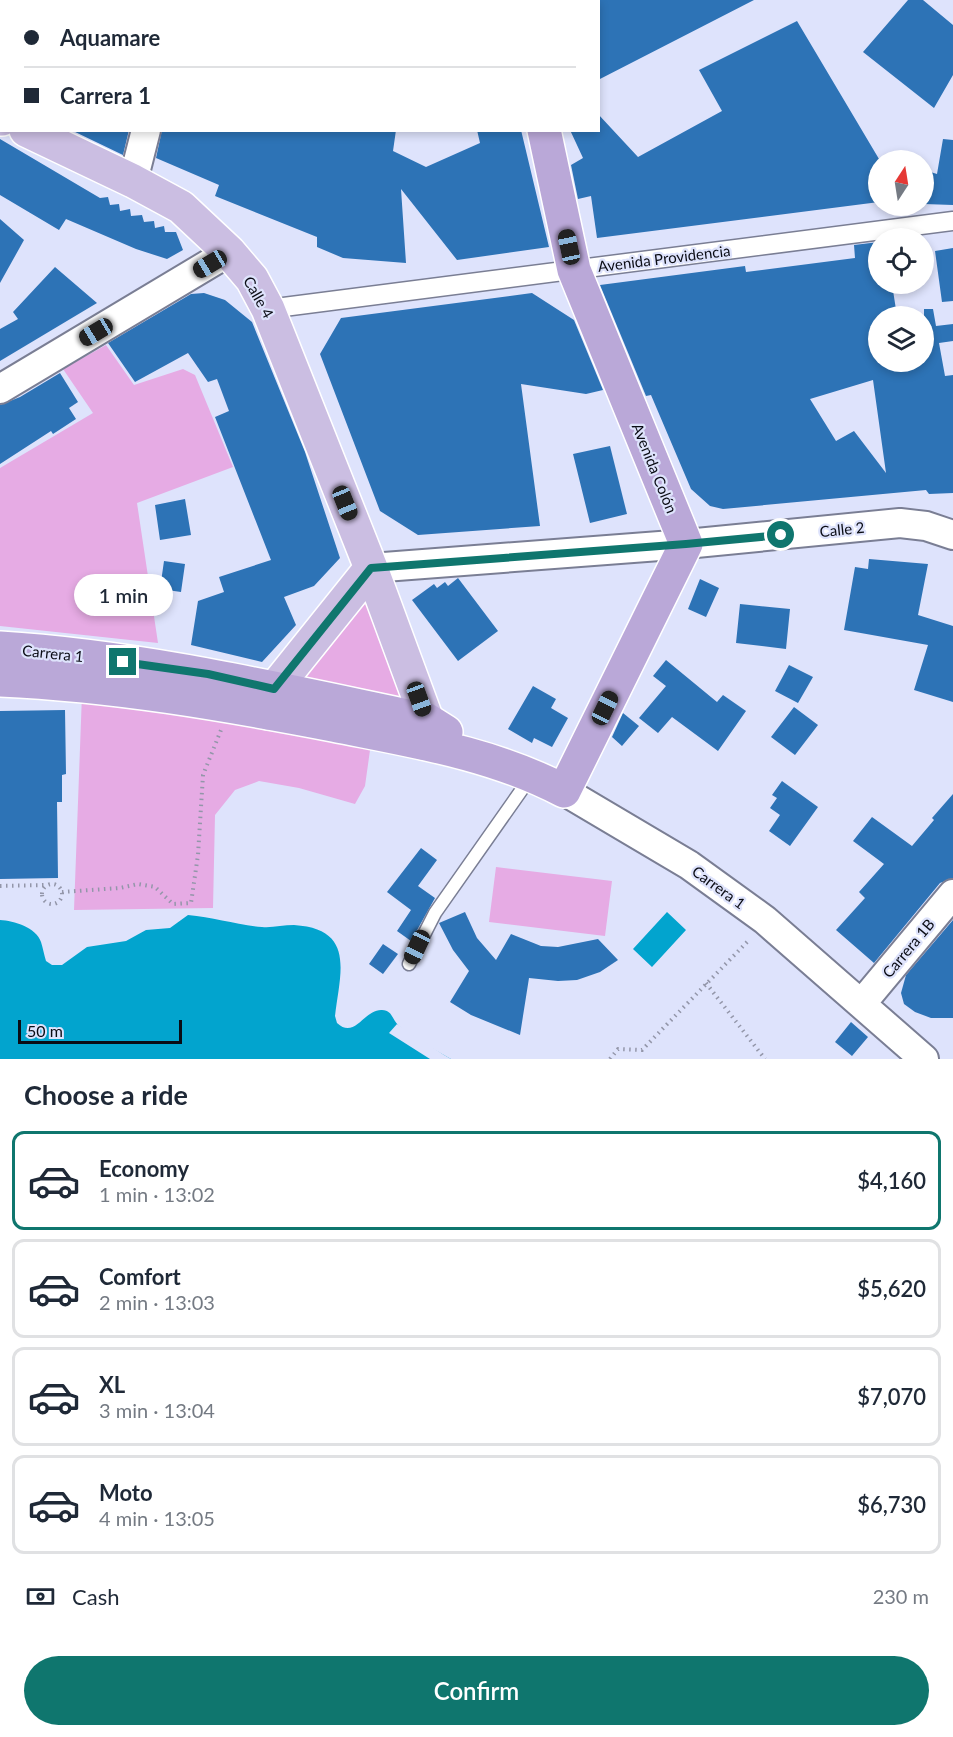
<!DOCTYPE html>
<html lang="en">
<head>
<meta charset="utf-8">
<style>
	body { margin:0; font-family:Lato,sans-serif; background:#f2f2f3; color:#1f2937; height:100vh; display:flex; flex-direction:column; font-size:22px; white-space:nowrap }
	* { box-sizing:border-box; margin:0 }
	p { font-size:20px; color:#747a83 }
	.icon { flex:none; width:33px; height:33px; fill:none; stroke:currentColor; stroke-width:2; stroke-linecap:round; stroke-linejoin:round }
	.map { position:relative; height:1059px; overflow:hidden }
	.details { display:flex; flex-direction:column; background:#fff; flex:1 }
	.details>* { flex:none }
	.top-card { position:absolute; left:0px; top:0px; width:600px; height:132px; box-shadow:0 3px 9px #0003; display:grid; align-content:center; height:132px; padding:0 24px; background:#fff }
	.needle { width:39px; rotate:12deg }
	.controls { position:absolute; left:868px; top:150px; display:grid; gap:12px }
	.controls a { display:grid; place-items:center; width:66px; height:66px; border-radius:50%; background:#fff; box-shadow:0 3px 9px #0003; font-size:30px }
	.scale { position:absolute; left:18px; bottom:15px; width:164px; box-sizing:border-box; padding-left:6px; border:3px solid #0a0c14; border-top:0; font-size:16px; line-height:21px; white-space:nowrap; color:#0a0c14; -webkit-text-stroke:4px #dee3fc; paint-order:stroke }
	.end { position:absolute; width:27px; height:27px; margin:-14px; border:8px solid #0f766e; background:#fff; box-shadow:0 0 0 3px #fff }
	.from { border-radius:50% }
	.bubble { position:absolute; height:42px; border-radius:21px; background:#fff; box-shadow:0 3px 9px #0003; font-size:20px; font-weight:600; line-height:42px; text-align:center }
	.car { position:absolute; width:18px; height:36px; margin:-18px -9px; border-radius:8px; box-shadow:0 0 4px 2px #0007; background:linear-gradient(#222 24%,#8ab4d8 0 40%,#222 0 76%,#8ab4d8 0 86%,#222 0) }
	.top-card b { display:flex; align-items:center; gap:21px; height:57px; font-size:22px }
	.top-card b+b { border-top:2px solid #e0e1e3 }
	.top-card i { width:15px; height:15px; background:#1f2937 }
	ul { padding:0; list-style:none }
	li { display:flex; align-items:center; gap:18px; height:99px; margin:0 12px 9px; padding:0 12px; border:3px solid #e0e1e3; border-radius:12px }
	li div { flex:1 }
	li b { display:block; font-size:22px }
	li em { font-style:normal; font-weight:600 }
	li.on { border-color:#0f766e }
	li>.icon { width:54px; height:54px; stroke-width:1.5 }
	h2 { padding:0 24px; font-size:27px; line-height:72px }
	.pay { display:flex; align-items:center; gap:15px; height:66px; padding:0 24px; font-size:22px }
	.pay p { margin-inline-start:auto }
	.button { display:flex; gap:12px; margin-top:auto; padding:12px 24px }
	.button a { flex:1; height:69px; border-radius:36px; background:#0f766e; color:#fff; font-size:24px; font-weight:600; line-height:69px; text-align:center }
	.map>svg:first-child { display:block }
	.green { fill:#e6abe4 }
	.water { fill:#02a4ce }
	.pier { fill:#dee3fc }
	.building { fill:#2d73b6; fill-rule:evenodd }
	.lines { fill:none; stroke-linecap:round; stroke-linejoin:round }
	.service-casing { stroke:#7a7e94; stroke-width:15 }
	.pedestrian-casing { stroke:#7a7e94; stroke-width:21 }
	.tertiary-casing { stroke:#7a7e94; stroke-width:32 }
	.primary-casing { stroke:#fff; stroke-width:36 }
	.trunk-casing { stroke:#fff; stroke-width:36 }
	.path { stroke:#9396a9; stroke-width:4; stroke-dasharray:1.5 4.5; stroke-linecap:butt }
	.service { stroke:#fff; stroke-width:12 }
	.pedestrian { stroke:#fff; stroke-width:18 }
	.tertiary { stroke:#fff; stroke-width:28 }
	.primary { stroke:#cbbee2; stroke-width:33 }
	.trunk { stroke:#baa8d8; stroke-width:33 }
	.route { stroke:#0f766e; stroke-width:8 }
	.labels { text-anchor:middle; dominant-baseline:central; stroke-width:4.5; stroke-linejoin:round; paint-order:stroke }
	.street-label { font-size:15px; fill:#0a0c14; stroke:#dee3fc }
</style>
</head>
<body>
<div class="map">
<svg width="953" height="1059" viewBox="0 0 953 1059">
	<rect width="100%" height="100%" fill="#dee3fc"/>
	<path class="green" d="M106,345L134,385L183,369L195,375L233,467L137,503L158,643L0,626V468L93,413L63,369Z
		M363,595L405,689L400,701L304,685L305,664Z
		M82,694L371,743L365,786L355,804L299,788L259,781L235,790L215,815L213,908L74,910Z
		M496,867L612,881L605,936L489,922Z"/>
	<path class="water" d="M667,912L686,930L652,967L633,949Z
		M188,915C213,917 237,925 262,927C272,928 283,925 294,925C356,929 340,973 335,1016L337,1023C355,1040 364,1009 382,1010C392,1010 392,1019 398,1025C412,1038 434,1049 451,1059H0V920C14,921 36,927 41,942C43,948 44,955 46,961L52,965H62L87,947L126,941L146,930L170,928Z"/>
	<path class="pier" d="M397,1024L444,1055L451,1059H430L389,1033Z"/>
	<path class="building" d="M598,0H754L598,80Z
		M908,0H923L953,25V75L934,108L863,52Z
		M797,21L879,159V202L597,238L591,196L578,199L571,165L583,158L570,130H598V114L638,157L722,111L699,70Z
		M71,130H129L123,155Z
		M162,130H396L393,151L426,167L480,143L477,130H521L549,247L457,260L401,189L406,263L343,258L317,247V237L215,196L219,185L156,158Z
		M0,139L100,198L108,197L110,205L119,204L120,211L130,209L131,216L142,215L144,222L154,221L155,228L164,226L165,232H176L183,250L167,259L136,249L66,219L59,230L0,195Z
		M943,139L953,140V205L924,204V170L937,174Z
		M0,219L24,240L0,283Z
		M879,242V284H892L897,316H879V362H924V309H933L936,326L953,324V341L939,343L945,376L953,375V493L929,494L926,490L723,509L710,506L691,489L651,395L646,396L600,285L745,266L746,272L855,258L854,245ZM873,380L886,473L854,431L836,441L810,399Z
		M953,248V301L942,302L935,251Z
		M55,267L97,303L0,361V329L18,319L13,312Z
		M204,293L225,300L252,322L305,452L340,558L314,586L284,597L296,625L262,662L191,645L198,601L224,592L219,577L271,560L215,417L229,411L217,379L208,382L188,353L135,382L108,343L191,294Z
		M532,293L574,320L603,390L586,394L521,384L540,526L418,535L380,511L320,354L341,318Z
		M60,373L78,402L69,408L76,419L53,434L51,431L0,464V405L20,397Z
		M610,446L627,514L590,523L573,454Z
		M185,499L191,535L160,540L155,505Z
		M869,559L928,564L918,615L953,626V702L914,690L928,645L844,630L855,567L868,569Z
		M164,561L185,564L181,592L160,589Z
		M458,578L498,631L458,661L412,600L434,584L437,588L445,582L448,586Z
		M700,579L719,588L706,617L688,609Z
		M740,604L790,609L786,649L736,643Z
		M666,660L717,702L723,695L746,711L718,751L672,717L658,733L639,718L666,686L653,676Z
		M789,665L813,677L798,703L775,691Z
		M533,686L556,699L551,708L568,718L552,747L534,738L532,743L508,729Z
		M794,707L818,725L795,755L771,737Z
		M65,710L66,774L62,775V802H57L58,878L0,879V711Z
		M623,713L639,726L622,746L612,737Z
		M782,781L818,807L790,846L769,831L780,815L770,808L777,798L772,795Z
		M953,794V878L940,883L874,963L836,930L865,898L859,892L884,864L853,841L872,817L912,846L934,820L932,818Z
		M421,848L437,860L418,886L435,898L411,941L397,931L411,910L387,892Z
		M465,912L477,938L496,960L511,934L541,946L558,947L598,939L618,960L600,972L577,980L558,981L529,978L520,1035L471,1015L450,1002L469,971L453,950L439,923Z
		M953,920V1018H931L915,1012L904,1004L901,993L906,975Z
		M383,944L398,954L383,974L369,964Z
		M851,1022L868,1037L852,1056L835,1042Z"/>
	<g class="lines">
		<defs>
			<path id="service" d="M409,964L435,913L530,778"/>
			<path id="pedestrian" d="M268,309L953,221"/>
			<path id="tertiary" d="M164,2L165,0
				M133,181L146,130
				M0,389L229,252
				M371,568L686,544L900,523L926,526L953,535
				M564,791L689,865L765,920L924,1059
				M862,1003L953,894"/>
			<path id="primary" d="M0,119H2
				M26,130L133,181L181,207L229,252L252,279L268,309L371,568L427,720L423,743
				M269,713L274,689L371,568"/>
			<path id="trunk" d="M515,0L516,2
				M0,648C145,657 286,691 427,720L446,732
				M0,680C113,685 223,704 333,725C412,741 492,753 564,791L686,544L574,270L544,130"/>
		</defs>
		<use href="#service" class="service-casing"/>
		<use href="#pedestrian" class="pedestrian-casing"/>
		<use href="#tertiary" class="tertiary-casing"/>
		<use href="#primary" class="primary-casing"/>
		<use href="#trunk" class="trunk-casing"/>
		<path class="path" d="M42 894a10 10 0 1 1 20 0a10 10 0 1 1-20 0Z
			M0,886L46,885
			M62,892L120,888L138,884L155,887L173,904L191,903L198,855L203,775L221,730
			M706,983L765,1059
			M610,1059L618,1049L642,1050L750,939"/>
		<use href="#service" class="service"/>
		<use href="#pedestrian" class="pedestrian"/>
		<use href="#tertiary" class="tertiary"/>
		<use href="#primary" class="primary"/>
		<use href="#trunk" class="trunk"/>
	</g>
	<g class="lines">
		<path class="route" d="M123,662L208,674L274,689L371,568L686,544L781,535"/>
	</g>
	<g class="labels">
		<g class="street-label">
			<text transform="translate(664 258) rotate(-7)">Avenida Providencia</text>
			<text transform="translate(259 297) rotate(61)">Calle 4</text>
			<text transform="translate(655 468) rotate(68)">Avenida Colón</text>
			<text transform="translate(842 529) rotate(-6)">Calle 2</text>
			<text transform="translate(53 653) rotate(6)">Carrera 1</text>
			<text transform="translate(719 887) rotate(36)">Carrera 1</text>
			<text transform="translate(908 948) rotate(-50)">Carrera 1B</text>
		</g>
	</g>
</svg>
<div class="controls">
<a><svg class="needle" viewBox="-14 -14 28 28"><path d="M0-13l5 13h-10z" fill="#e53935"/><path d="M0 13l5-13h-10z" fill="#747a83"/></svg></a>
<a><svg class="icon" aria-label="locate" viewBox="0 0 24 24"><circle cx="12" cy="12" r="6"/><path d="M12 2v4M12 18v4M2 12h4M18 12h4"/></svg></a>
<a><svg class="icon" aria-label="layers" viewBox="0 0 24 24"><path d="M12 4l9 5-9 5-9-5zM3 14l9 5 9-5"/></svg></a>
</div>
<div class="scale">50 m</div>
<i class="end from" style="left:781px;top:535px"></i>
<i class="end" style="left:123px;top:662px"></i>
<div class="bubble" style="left:74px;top:574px;width:99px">1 min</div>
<i class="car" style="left:569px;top:247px;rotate:348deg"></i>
<i class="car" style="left:210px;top:264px;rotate:239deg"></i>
<i class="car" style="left:96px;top:332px;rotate:239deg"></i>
<i class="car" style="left:345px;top:503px;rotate:158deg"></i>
<i class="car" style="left:419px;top:699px;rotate:160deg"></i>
<i class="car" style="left:605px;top:708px;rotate:26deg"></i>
<i class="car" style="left:417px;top:947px;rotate:205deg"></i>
<div class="top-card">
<b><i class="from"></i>Aquamare</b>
<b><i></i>Carrera 1</b>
</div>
</div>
<section class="details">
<h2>Choose a ride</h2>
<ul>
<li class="on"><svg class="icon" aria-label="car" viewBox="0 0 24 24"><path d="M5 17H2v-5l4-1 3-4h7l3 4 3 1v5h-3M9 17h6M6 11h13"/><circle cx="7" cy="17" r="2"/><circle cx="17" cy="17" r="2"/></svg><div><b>Economy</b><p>1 min · 13:02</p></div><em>$4,160</em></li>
<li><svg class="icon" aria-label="car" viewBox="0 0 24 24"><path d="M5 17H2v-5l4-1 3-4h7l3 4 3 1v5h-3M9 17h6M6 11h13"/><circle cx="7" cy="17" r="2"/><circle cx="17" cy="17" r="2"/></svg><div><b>Comfort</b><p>2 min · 13:03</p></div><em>$5,620</em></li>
<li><svg class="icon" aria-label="car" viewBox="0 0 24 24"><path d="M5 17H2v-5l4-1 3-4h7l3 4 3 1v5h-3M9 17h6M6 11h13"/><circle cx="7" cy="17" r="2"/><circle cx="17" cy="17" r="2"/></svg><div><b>XL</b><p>3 min · 13:04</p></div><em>$7,070</em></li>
<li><svg class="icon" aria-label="car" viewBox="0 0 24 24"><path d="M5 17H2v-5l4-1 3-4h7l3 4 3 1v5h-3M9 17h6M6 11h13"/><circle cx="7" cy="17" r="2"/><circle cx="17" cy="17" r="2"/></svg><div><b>Moto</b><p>4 min · 13:05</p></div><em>$6,730</em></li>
</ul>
<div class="pay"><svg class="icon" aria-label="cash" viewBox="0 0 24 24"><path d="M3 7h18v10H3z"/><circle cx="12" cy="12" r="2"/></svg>Cash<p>230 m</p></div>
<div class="button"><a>Confirm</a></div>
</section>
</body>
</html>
